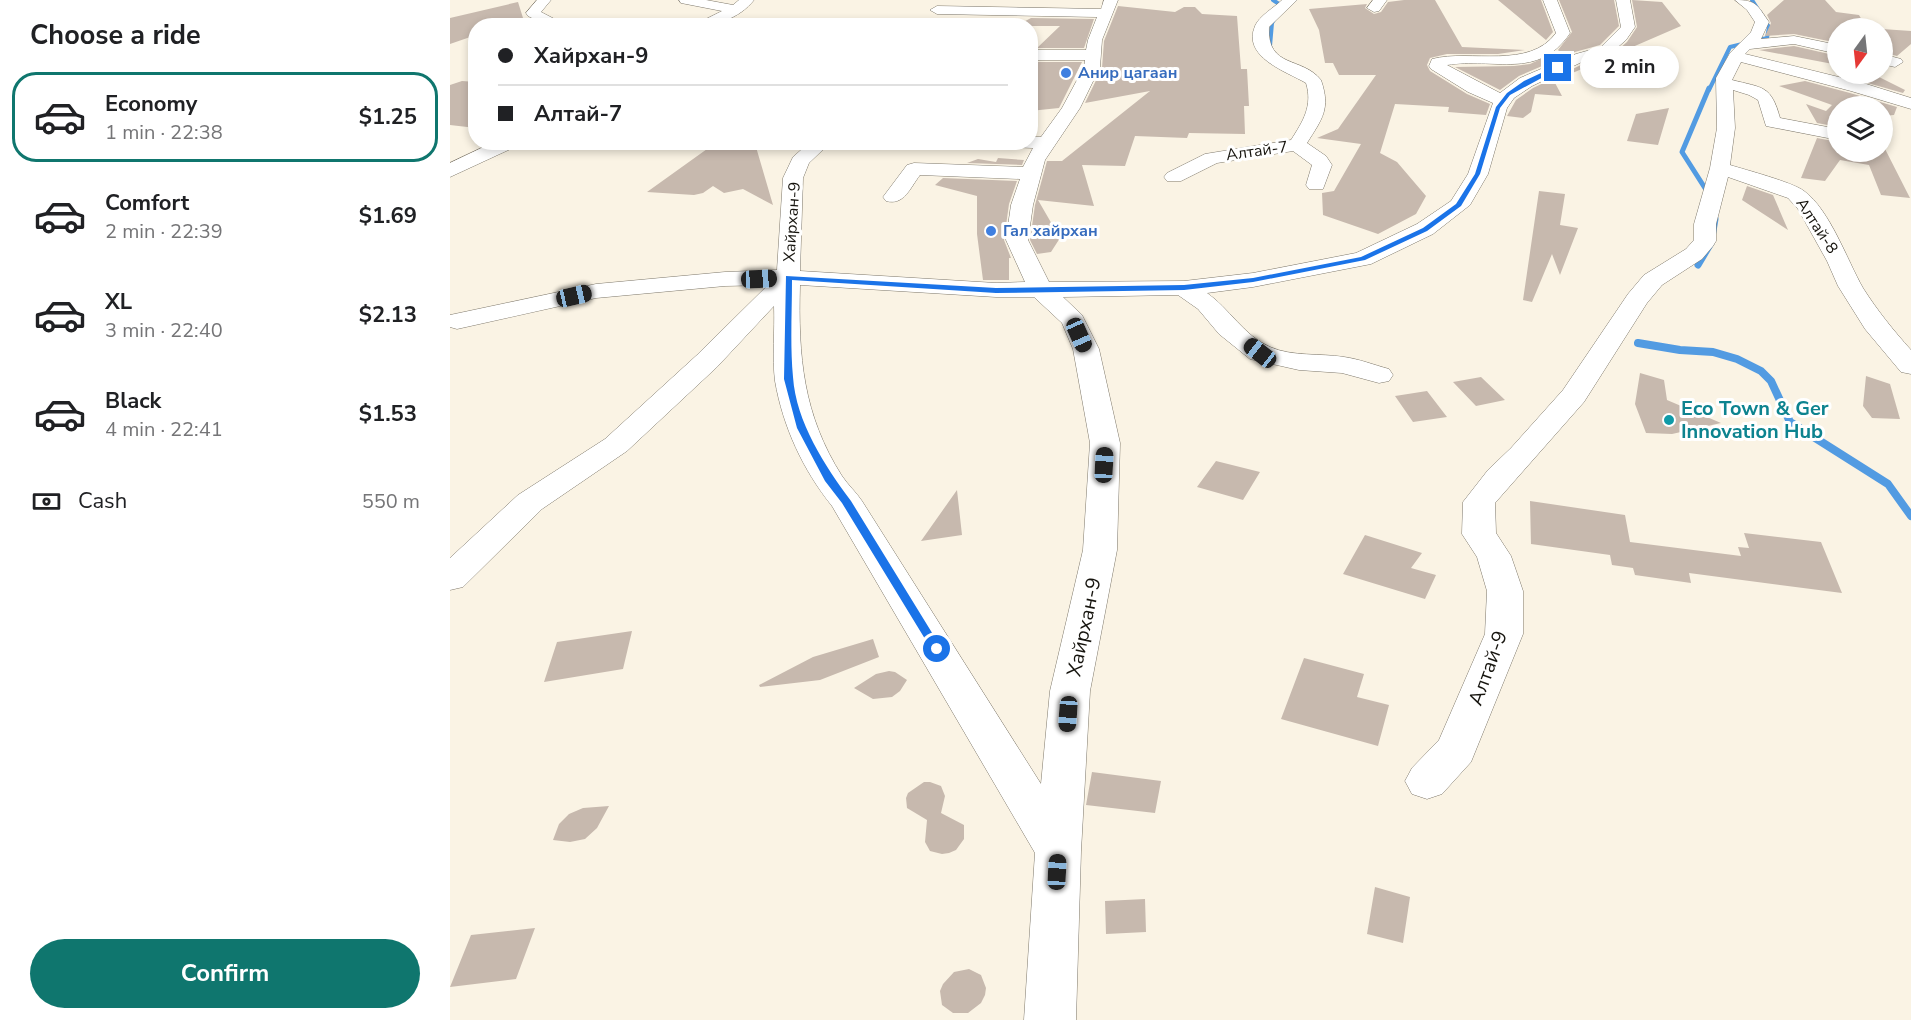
<!DOCTYPE html>
<html lang="en">
<head>
<meta charset="utf-8">
<style>
	body { margin:0; font-family:"Nunito Sans",sans-serif; background:#f2f2f2; color:#202124; height:100vh; display:flex; flex-direction:column; font-size:22px; white-space:nowrap }
	* { box-sizing:border-box; margin:0 }
	p { font-size:20px; color:#757577 }
	.icon { flex:none; width:33px; height:33px; fill:none; stroke:currentColor; stroke-width:2; stroke-linecap:round; stroke-linejoin:round }
	.map { position:relative; flex:1; overflow:hidden }
	.details { display:flex; flex-direction:column; background:#fff; width:450px }
	.details>* { flex:none }
	.hud { position:absolute; left:18px; top:18px; width:570px; height:132px; border-radius:24px; box-shadow:0 3px 9px #0003; display:grid; align-content:center; height:132px; padding:0 30px; background:#fff }
	.needle { width:39px; rotate:195deg }
	.fabs { position:absolute; left:1377px; top:18px; display:grid; gap:12px }
	.fabs a { display:grid; place-items:center; width:66px; height:66px; border-radius:50%; background:#fff; box-shadow:0 3px 9px #0003; font-size:30px }
	.end { position:absolute; width:27px; height:27px; margin:-14px; border:8px solid #1a73e8; background:#fff; box-shadow:0 0 0 3px #fff }
	.from { border-radius:50% }
	.bubble { position:absolute; height:42px; border-radius:21px; background:#fff; box-shadow:0 3px 9px #0003; font-size:20px; font-weight:700; line-height:42px; text-align:center }
	.car { position:absolute; width:18px; height:36px; margin:-18px -9px; border-radius:8px; box-shadow:0 0 4px 2px #0007; background:linear-gradient(#222 24%,#8ab4d8 0 40%,#222 0 76%,#8ab4d8 0 86%,#222 0) }
	.hud b { display:flex; align-items:center; gap:21px; height:57px; font-size:22px }
	.hud b+b { border-top:2px solid #e0e0e0 }
	.hud i { width:15px; height:15px; background:#202124 }
	ul { padding:0; list-style:none }
	li { display:flex; align-items:center; gap:18px; height:90px; margin:0 12px 9px; padding:0 18px; border:3px solid transparent; border-radius:24px }
	li div { flex:1 }
	li b { display:block; font-size:22px }
	li em { font-style:normal; font-weight:700 }
	li.active { border-color:#0f766e }
	li>.icon { width:54px; height:54px; stroke-width:1.5 }
	h2 { padding:0 30px; font-size:27px; line-height:72px }
	.pay { display:flex; align-items:center; gap:15px; height:66px; padding:0 30px; font-size:22px }
	.pay p { margin-inline-start:auto }
	.primary-button { display:flex; gap:12px; margin-top:auto; padding:12px 30px }
	.primary-button a { flex:1; height:69px; border-radius:36px; background:#0f766e; color:#fff; font-size:24px; font-weight:700; line-height:69px; text-align:center }
	main { display:flex; flex:1; min-height:0 }
	.map>svg:first-child { display:block }
	.lines { fill:none; stroke-linecap:round; stroke-linejoin:round }
	.stream-far3 { stroke:#529be2; stroke-width:4 }
	.stream-far2 { stroke:#529be2; stroke-width:5 }
	.stream-far1 { stroke:#529be2; stroke-width:7 }
	.stream { stroke:#529be2; stroke-width:8 }
	.building { fill:#c7b9ae }
	.street-casing { stroke:#7e786b; stroke-width:1 }
	.street { fill:#fff; fill-rule:evenodd }
	.route { fill:#1a73e8 }
	.shop-dot { fill:#3f7fe0; stroke:#fff; stroke-width:2 }
	.culture-dot { fill:#0f9aa8; stroke:#fff; stroke-width:2 }
	.labels { text-anchor:middle; dominant-baseline:central; stroke-width:6; stroke-linejoin:round; paint-order:stroke }
	.far-shop-label { font-size:16px; font-weight:bold; fill:#366cbe; stroke:#fff; text-anchor:start }
	.far-street-label { font-size:16px; fill:#16140e; stroke:#fff }
	.culture-label { font-size:20px; font-weight:bold; fill:#0d838f; stroke:#fff; text-anchor:start }
	.street-label { font-size:20px; fill:#16140e; stroke:#fff }
</style>
</head>
<body>
<main>
<section class="details">
<h2>Choose a ride</h2>
<ul>
<li class="active"><svg class="icon" aria-label="car" viewBox="0 0 24 24"><path d="M5 17H2v-5l4-1 3-4h7l3 4 3 1v5h-3M9 17h6M6 11h13"/><circle cx="7" cy="17" r="2"/><circle cx="17" cy="17" r="2"/></svg><div><b>Economy</b><p>1 min · 22:38</p></div><em>$1.25</em></li>
<li><svg class="icon" aria-label="car" viewBox="0 0 24 24"><path d="M5 17H2v-5l4-1 3-4h7l3 4 3 1v5h-3M9 17h6M6 11h13"/><circle cx="7" cy="17" r="2"/><circle cx="17" cy="17" r="2"/></svg><div><b>Comfort</b><p>2 min · 22:39</p></div><em>$1.69</em></li>
<li><svg class="icon" aria-label="car" viewBox="0 0 24 24"><path d="M5 17H2v-5l4-1 3-4h7l3 4 3 1v5h-3M9 17h6M6 11h13"/><circle cx="7" cy="17" r="2"/><circle cx="17" cy="17" r="2"/></svg><div><b>XL</b><p>3 min · 22:40</p></div><em>$2.13</em></li>
<li><svg class="icon" aria-label="car" viewBox="0 0 24 24"><path d="M5 17H2v-5l4-1 3-4h7l3 4 3 1v5h-3M9 17h6M6 11h13"/><circle cx="7" cy="17" r="2"/><circle cx="17" cy="17" r="2"/></svg><div><b>Black</b><p>4 min · 22:41</p></div><em>$1.53</em></li>
</ul>
<div class="pay"><svg class="icon" aria-label="cash" viewBox="0 0 24 24"><path d="M3 7h18v10H3z"/><circle cx="12" cy="12" r="2"/></svg>Cash<p>550 m</p></div>
<div class="primary-button"><a>Confirm</a></div>
</section>
<div class="map">
<svg width="1461" height="1020" viewBox="0 0 1461 1020">
	<rect width="100%" height="100%" fill="#faf3e4"/>
	<g class="lines">
		<path class="stream-far3" d="M820,46L822,23L832,6L823,0
			M1259,90L1280,47L1317,38L1319,27L1302,0"/>
		<path class="stream-far2" d="M1259,88L1232,152L1260,196"/>
		<path class="stream-far1" d="M1248,265L1261,243L1265,219"/>
		<path class="stream" d="M1188,343L1230,350L1263,352L1287,359L1311,371L1321,381L1340,422L1438,484L1461,516"/>
	</g>
	<path class="building" d="M954,0H985L1012,47L1075,50L1048,54H997L980,58L977,65L980,71L1017,94L1040,104L1036,115L998,112L999,107L945,104L930,153L947,162L976,196L966,214L928,234L873,215L872,193L884,191L911,144L867,138L888,129L926,75H889L883,63H875L869,30L859,9L917,4L915,8L924,14L931,12L938,2Z
		M1048,0H1091L1103,32L1096,40Z
		M1109,0H1164L1169,26L1150,45L1125,52L1069,76L1050,90L1005,67L1064,66L1080,64L1104,53H1111L1108,50L1122,32Z
		M1182,0L1212,2L1231,26L1104,81L1112,96L1085,94L1081,112L1073,118L1057,116L1066,100L1083,88L1137,62L1162,55L1177,42L1187,27Z
		M1334,0H1375L1386,12L1409,15L1416,27L1430,28H1388V43L1344,34L1315,36L1321,23L1317,15Z
		M68,2L73,18L53,26H26V35L0,44V18Z
		M668,6L725,12L734,7H745L752,14L787,16L791,69H797L799,106H794L795,134L739,133L737,138L685,136L675,166L632,165L644,206L588,200L610,238L601,252L587,254L580,240L585,205L597,161H612L700,91L635,103L652,68L654,41Z
		M581,18L644,19L634,48H587L610,26H566Z
		M1432,29L1461,31V44L1447,56L1432,52Z
		M1344,46L1388,56V65L1309,50Z
		M580,62H632L609,108L580,111Z
		M1396,74H1423L1455,90L1453,93L1389,75Z
		M12,81L26,82V128L0,125V85Z
		M1355,81L1400,93L1447,107L1444,115L1432,116V106H1388V127L1367,123L1356,104L1376,111L1382,105L1329,86Z
		M1219,108L1208,145L1177,141L1186,114Z
		M1367,138L1388,142V152H1432V143L1460,198L1431,195L1419,165L1390,160L1375,181L1351,178Z
		M264,144L306,147L323,205L293,189L274,193L263,186L253,193L244,195L197,192Z
		M548,158L574,160L572,165L517,163L528,159L546,162Z
		M493,178L567,181L559,204L554,240L561,258H559V280H533L527,234V196L485,185Z
		M1297,186L1323,195L1338,230L1292,200Z
		M1089,191L1115,194L1110,225L1128,228L1110,275L1102,254L1082,302L1073,300Z
		M1190,373L1214,380L1217,400L1271,423L1222,434L1196,433L1185,404Z
		M1416,376L1440,384L1450,419L1422,418L1413,406Z
		M1031,377L1055,400L1026,406L1003,382Z
		M977,391L997,417L963,422L945,396Z
		M766,461L810,472L793,500L747,487Z
		M507,490L512,535L471,541Z
		M1080,501L1175,515L1180,542L1291,556L1288,547L1299,548L1294,533L1371,542L1392,593L1239,573L1241,583L1185,575L1183,568L1162,565L1160,555L1081,544Z
		M915,535L972,553L961,568L986,575L975,599L893,574Z
		M182,631L173,669L94,682L107,642Z
		M423,639L429,657L370,680L310,687L309,685L363,657Z
		M854,658L914,674L907,697L939,705L928,746L831,719Z
		M439,671L445,672L457,680L450,691L442,697L423,699L404,688L426,674Z
		M642,772L711,781L705,813L636,805Z
		M474,782H480L491,786L495,796L491,813L514,825V839L506,850L499,853L492,854L480,851L475,842L477,820L457,808L456,798L458,793Z
		M159,806L147,828L135,839L120,842L103,840L109,824L119,814L133,808Z
		M925,887L960,897L953,943L917,934Z
		M695,899L696,932L656,934L655,901Z
		M85,928L66,979L0,987L21,935Z
		M519,969L531,975L536,988L535,995L531,1003L518,1013H503L492,1005L490,991L493,984L504,972Z"/>
	<g class="lines">
		<defs>
			<path id="street" d="M87,0H101L91,12L118,26H98L78,16L76,13Z
				M229,0H256L283,5L289,0H304C289,19 265,26 242,26L272,11L231,3Z
				M654,0H668L652,40L650,67L630,108L595,160L583,205L578,240L599,282L734,281L803,273L906,253L967,224L1001,201L1018,174L1043,103L1018,92L981,69L979,66L982,59C1021,49 1079,70 1106,33L1093,0H1107L1120,33C1088,81 1044,57 997,65L1050,93L1070,78L1126,54L1151,47L1171,27L1166,0H1180L1185,27L1176,40L1161,53L1136,60L1082,86L1064,98L1057,108L1038,174L1020,205L983,234L921,264L803,287L757,293C779,308 794,336 820,347C843,357 870,353 894,357C909,359 924,365 939,369L943,375L939,381L929,383L892,373L849,370L800,359L769,334L748,309L728,295L613,297L632,315L649,349L670,443L667,550L640,691L631,851L626,1020H574L585,853L382,506C353,470 333,427 325,381C322,357 325,330 324,306L267,367L177,451L92,509L13,587L0,590V558L68,495L155,439L247,355L318,285L275,286L146,298L7,329L0,327V315L146,284L275,272L327,270L333,178L343,157L360,142H381L359,163L353,178L350,271L546,283L575,282L556,240L561,205L570,179L470,175C460,188 454,206 436,201L433,197L457,165L464,163L573,167L583,148L538,146L536,142H580V137H591L612,108L634,67L635,60H580V50H636L638,40L647,17L487,14L480,10L487,6L651,9ZM350,285L546,297H584L612,323L623,349L640,443L633,550L600,691L591,784L412,501C406,492 398,485 392,476C353,415 348,356 350,285Z
				M832,0H847L819,27C817,69 852,56 871,80C881,109 872,119 857,143L876,156L882,165L873,189H859L856,185L862,165L843,151L767,163L731,181H717L714,177L717,173L755,154L841,140C853,121 863,106 856,83C835,71 792,57 805,26C809,16 825,7 832,0Z
				M923,0H937L929,11L924,12L917,8Z
				M1285,0C1307,0 1307,5 1319,22L1311,39L1344,36L1388,45V54L1344,44L1300,49L1295,54L1413,83L1461,98V109L1401,91L1291,62L1282,80C1313,88 1321,85 1330,118L1388,129V140L1316,126L1308,100L1299,95L1283,90L1285,128L1280,165C1296,170 1342,182 1354,191C1380,210 1397,260 1413,288C1427,310 1443,330 1461,350V374L1451,372L1415,329L1388,286L1377,261L1348,209L1338,198L1278,177L1266,224V241L1263,246L1252,259L1212,285L1197,303L1134,402L1045,503L1046,533L1061,556L1073,591V634L1021,762L992,794L977,799L962,794L955,781L962,768L989,740L1035,634L1037,591L1027,557L1012,534L1013,502L1038,470L1061,448L1113,390L1178,294L1194,275L1236,249L1244,240V224L1260,168L1267,128L1266,78L1280,53L1301,32L1305,22L1297,10Z
				M1432,54L1451,59L1453,62L1445,67L1432,64Z
				M44,142H69L67,146L0,177V163Z"/>
		</defs>
		<use href="#street" class="street-casing"/>
		<use href="#street" class="street"/>
	</g>
	<path class="route" d="M1106,66L1110,68L1060,95L1050,108L1030,174L1011,206L977,231L915,260L803,282L734,290L546,293L342,280C342,312 340,345 343,377C346,422 375,466 401,501L492,649L487,653L483,652L392,503L375,481L347,428L334,379L336,276L546,288L734,285L803,278L911,257L973,228L1006,204L1025,174L1046,107L1057,93L1074,81Z"/>
	<g class="shop-dot">
		<circle cx="616" cy="73" r="6"/>
		<circle cx="541" cy="231" r="6"/>
	</g>
	<circle class="culture-dot" cx="1219" cy="420" r="6"/>
	<g class="labels">
		<g class="far-shop-label">
			<text x="628" y="73">Анир цагаан</text>
			<text x="553" y="231">Гал хайрхан</text>
		</g>
		<g class="far-street-label">
			<text transform="translate(807 151) rotate(-8)">Алтай-7</text>
			<text transform="translate(342 222) rotate(-86)">Хайрхан-9</text>
			<text transform="translate(1367 226) rotate(57)">Алтай-8</text>
		</g>
		<g class="culture-label">
			<text x="1231" y="408">Eco Town &amp; Ger<tspan x="1231" dy="23">Innovation Hub</tspan></text>
		</g>
		<g class="street-label">
			<text transform="translate(634 627) rotate(-78)">Хайрхан-9</text>
			<text transform="translate(1038 668) rotate(-70)">Алтай-9</text>
		</g>
	</g>
</svg>
<div class="fabs">
<a><svg class="needle" viewBox="-14 -14 28 28"><path d="M0-13l5 13h-10z" fill="#e53935"/><path d="M0 13l5-13h-10z" fill="#757577"/></svg></a>
<a><svg class="icon" aria-label="layers" viewBox="0 0 24 24"><path d="M12 4l9 5-9 5-9-5zM3 14l9 5 9-5"/></svg></a>
</div>
<i class="end from" style="left:487px;top:649px"></i>
<i class="end" style="left:1108px;top:68px"></i>
<div class="bubble" style="left:1130px;top:46px;width:99px">2 min</div>
<i class="car" style="left:309px;top:279px;rotate:87deg"></i>
<i class="car" style="left:124px;top:296px;rotate:77deg"></i>
<i class="car" style="left:629px;top:335px;rotate:156deg"></i>
<i class="car" style="left:810px;top:353px;rotate:308deg"></i>
<i class="car" style="left:654px;top:465px;rotate:3deg"></i>
<i class="car" style="left:618px;top:714px;rotate:184deg"></i>
<i class="car" style="left:607px;top:872px;rotate:3deg"></i>
<div class="hud">
<b><i class="from"></i>Хайрхан-9</b>
<b><i></i>Алтай-7</b>
</div>
</div>
</main>
</body>
</html>
